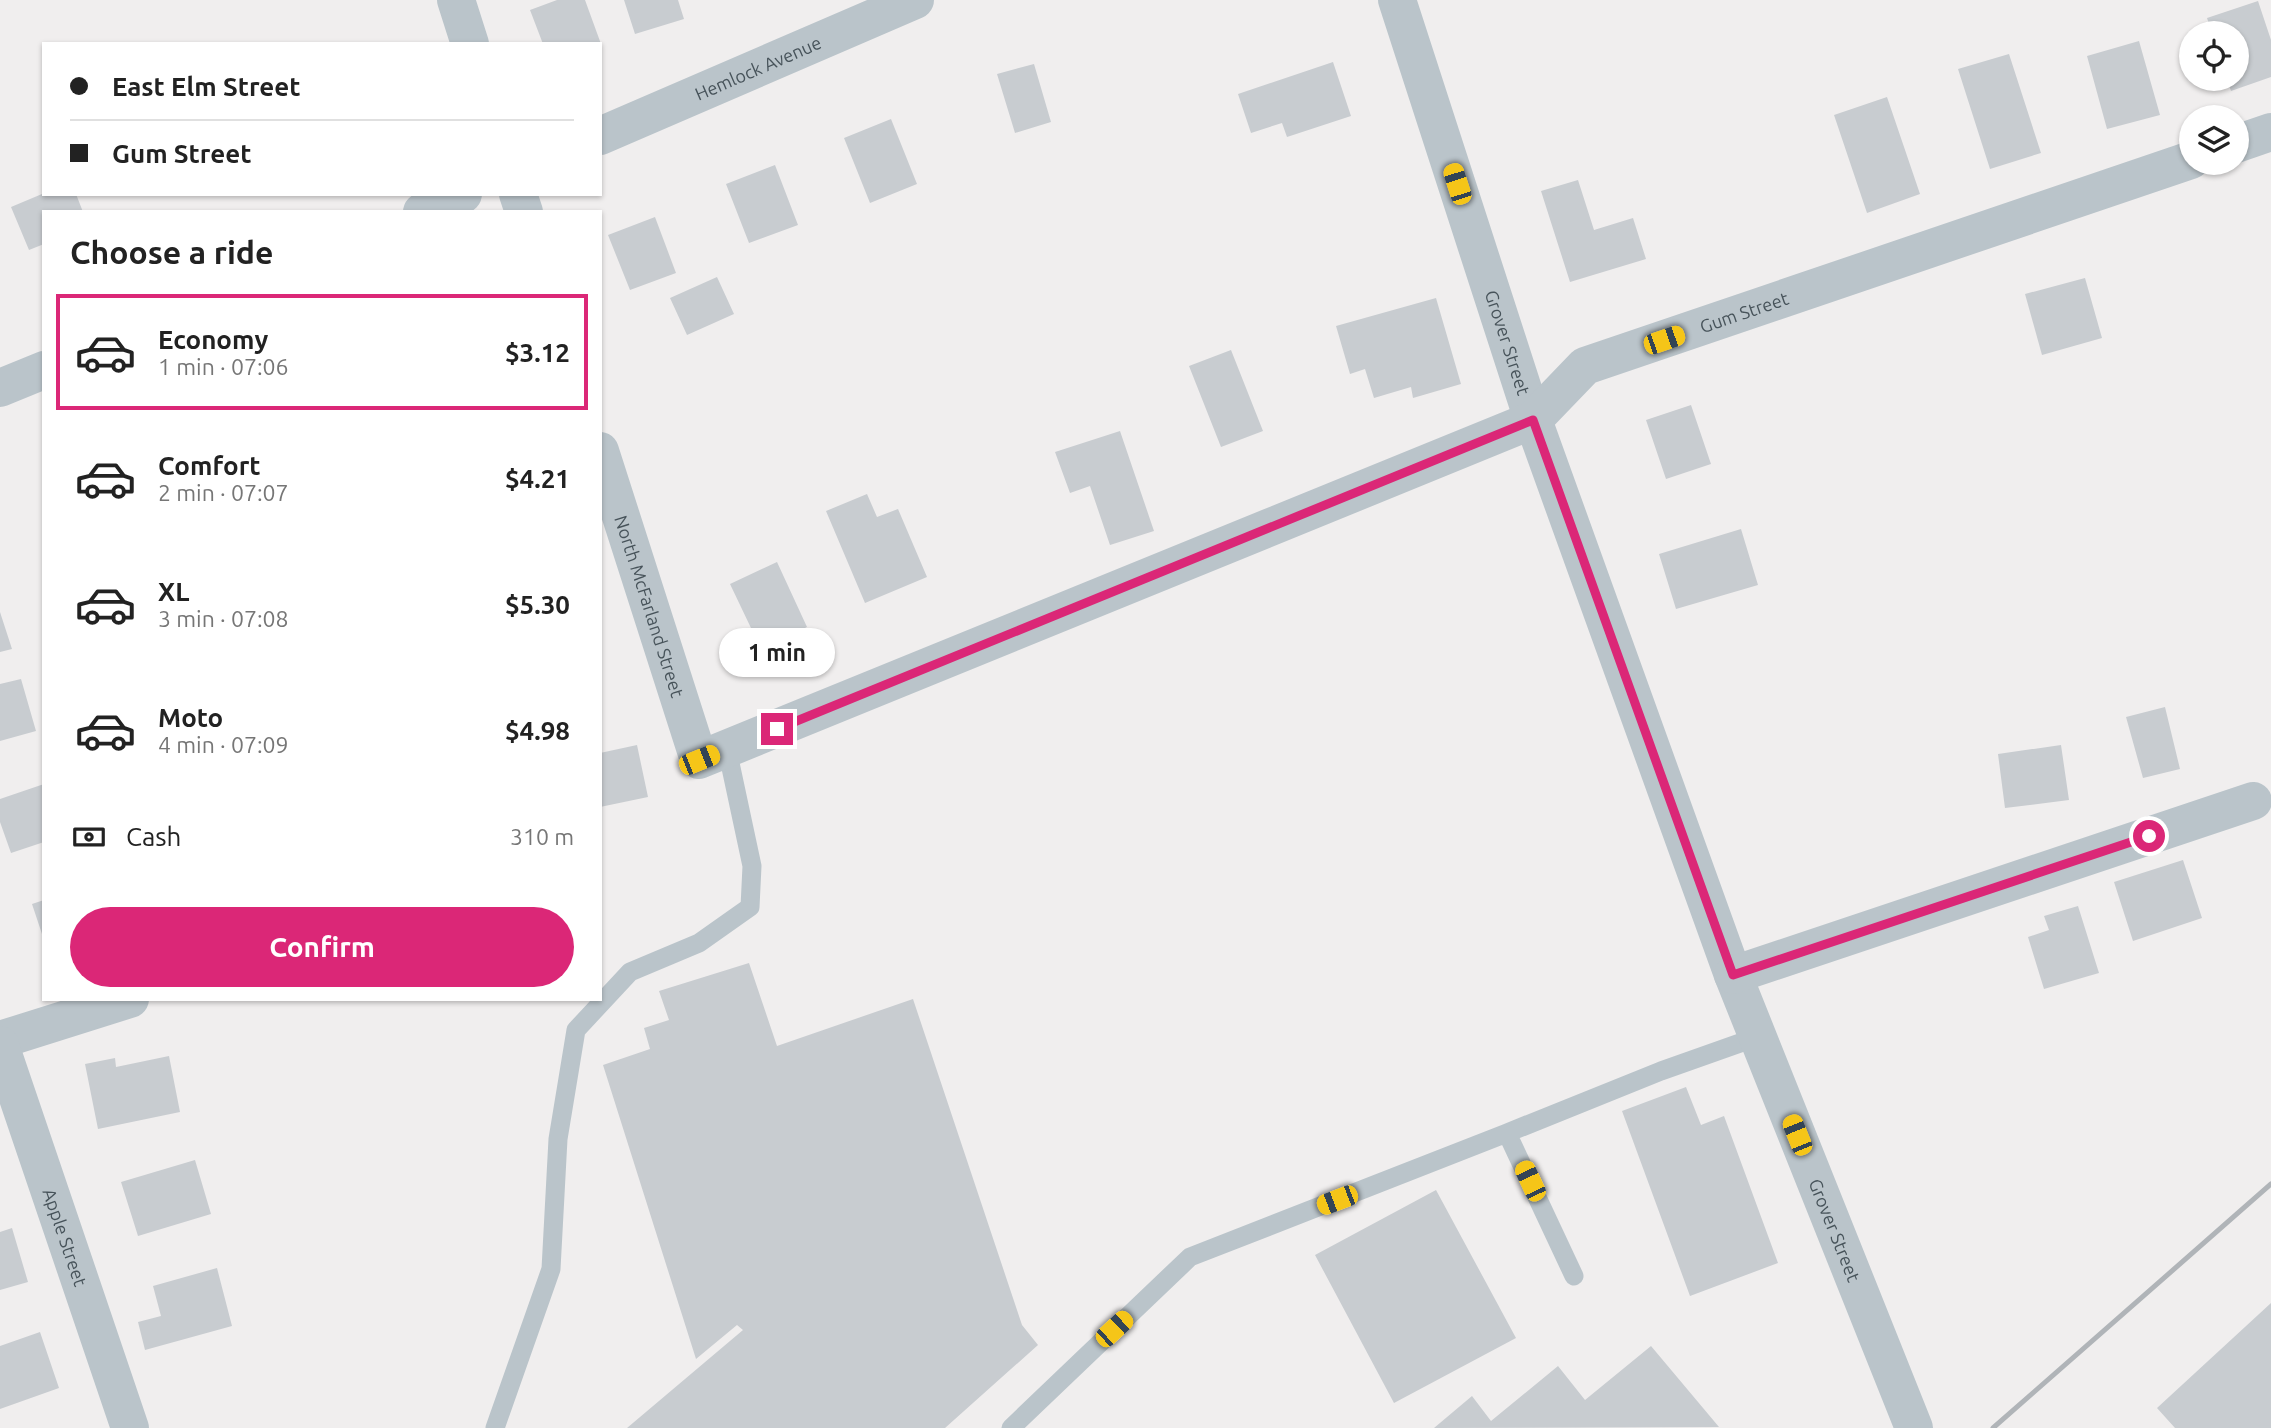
<!DOCTYPE html>
<html lang="en">
<head>
<meta charset="utf-8">
<style>
	body { margin:0; font-family:Ubuntu,sans-serif; background:#f2f2f2; color:#222; height:100vh; display:flex; flex-direction:column; font-size:26px; white-space:nowrap }
	* { box-sizing:border-box; margin:0 }
	p { font-size:23px; color:#767676 }
	.icon { flex:none; width:38px; height:38px; fill:none; stroke:currentColor; stroke-width:2; stroke-linecap:round; stroke-linejoin:round }
	.map { position:relative; flex:1; overflow:hidden }
	.panel { position:absolute; left:42px; top:210px; width:560px; height:791px; display:flex; flex-direction:column; background:#fff; border-radius:0px; box-shadow:0 2px 5px #0004 }
	.panel>* { flex:none }
	.top-card { position:absolute; left:42px; top:42px; width:560px; height:154px; border-radius:0px; box-shadow:0 2px 5px #0004; display:grid; align-content:center; height:154px; padding:0 28px; background:#fff }
	.buttons { position:absolute; left:2179px; top:21px; display:grid; gap:14px }
	.buttons a { display:grid; place-items:center; width:70px; height:70px; border-radius:50%; background:#fff; box-shadow:0 2px 5px #0004; font-size:35px }
	.end { position:absolute; width:32px; height:32px; margin:-16px; border:9px solid #db2777; background:#fff; box-shadow:0 0 0 4px #fff }
	.from { border-radius:50% }
	.bubble { position:absolute; height:49px; border-radius:24px; background:#fff; box-shadow:0 2px 5px #0004; font-size:23px; font-weight:700; line-height:49px; text-align:center }
	.car { position:absolute; width:21px; height:42px; margin:-21px -10px; border-radius:9px; box-shadow:0 0 5px 2px #0007; background:linear-gradient(#f5c518 24%,#345 0 40%,#f5c518 0 76%,#345 0 86%,#f5c518 0) }
	.top-card b { display:flex; align-items:center; gap:24px; height:66px; font-size:26px }
	.top-card b+b { border-top:2px solid #e0e0e0 }
	.top-card i { width:18px; height:18px; background:#222 }
	ul { padding:0; list-style:none }
	li { display:flex; align-items:center; gap:21px; height:116px; margin:0 14px 10px; padding:0 14px; border:4px solid transparent; border-radius:0px }
	li div { flex:1 }
	li b { display:block; font-size:26px }
	li em { font-style:normal; font-weight:700 }
	li.current { border-color:#db2777 }
	li>.icon { width:63px; height:63px; stroke-width:1.5 }
	h2 { padding:0 28px; font-size:32px; line-height:84px }
	.pay { display:flex; align-items:center; gap:18px; height:77px; padding:0 28px; font-size:26px }
	.pay p { margin-inline-start:auto }
	.primary-button { display:flex; gap:14px; margin-top:auto; padding:14px 28px }
	.primary-button a { flex:1; height:80px; border-radius:42px; background:#db2777; color:#fff; font-size:28px; font-weight:700; line-height:80px; text-align:center }
	.map>svg:first-child { display:block }
	.building { fill:#c8ccd0 }
	.lines { fill:none; stroke-linecap:round; stroke-linejoin:round }
	.service { stroke:#bac4ca; stroke-width:19 }
	.minor { stroke:#bac4ca; stroke-width:38 }
	.rail { stroke:#b0b4b8; stroke-width:5 }
	.route { stroke:#db2777; stroke-width:9 }
	.labels { text-anchor:middle; dominant-baseline:central; stroke-width:5; stroke-linejoin:round; paint-order:stroke }
	.street-label { font-size:18px; fill:#47535a; stroke:#fff }
</style>
</head>
<body>
<div class="map">
<svg width="2271" height="1428" viewBox="0 0 2271 1428">
	<rect width="100%" height="100%" fill="#f0eeee"/>
	<path class="building" d="M557,0H585L601,44H543L530,10Z
		M624,0H678L684,19L635,34Z
		M2258,1L2271,40V77L2231,91L2227,79H2236V33H2212L2207,18Z
		M2139,41L2160,115L2107,129L2087,56Z
		M2009,54L2041,153L1990,169L1958,69Z
		M1333,62L1351,116L1287,137L1282,123L1251,133L1238,94Z
		M1034,64L1051,122L1015,133L997,74Z
		M1887,97L1920,194L1867,213L1834,115Z
		M891,119L917,184L870,203L844,138Z
		M775,165L798,225L749,243L726,184Z
		M1578,180L1594,230L1633,218L1646,259L1570,282L1541,191Z
		M42,194H76L83,212H44V244L29,250L11,207Z
		M655,217L676,273L630,290L608,235Z
		M717,277L734,314L687,335L670,298Z
		M2085,278L2102,338L2042,355L2025,294Z
		M1436,298L1461,384L1413,398L1411,387L1374,398L1365,369L1350,374L1336,326Z
		M1231,350L1263,431L1221,447L1189,366Z
		M1691,405L1711,464L1666,479L1646,420Z
		M1120,431L1154,531L1110,545L1090,486L1070,493L1055,452Z
		M867,494L877,517L898,509L927,577L865,603L826,511Z
		M1741,529L1758,585L1676,609L1659,554Z
		M777,562L807,627L761,649L730,584Z
		M0,612L12,649L0,652Z
		M21,679L36,731L0,741V684Z
		M2165,707L2180,769L2143,778L2126,717Z
		M637,745L648,797L600,807V753Z
		M2061,745L2069,800L2005,808L1998,754Z
		M44,784V842L11,853L0,822V799Z
		M2183,860L2202,918L2133,941L2114,882Z
		M44,900V937H43L32,904Z
		M2078,906L2099,973L2044,989L2028,937L2049,930L2044,916Z
		M749,963L777,1046L913,999L1022,1325L1038,1345L945,1428H627L743,1330L737,1325L696,1359L603,1065L650,1049L644,1028L669,1020L659,991Z
		M169,1056L180,1112L98,1129L85,1064L115,1058L116,1067Z
		M1686,1087L1701,1125L1724,1116L1778,1263L1690,1296L1622,1111Z
		M195,1160L211,1214L138,1236L121,1182Z
		M1436,1190L1516,1338L1394,1403L1315,1255Z
		M12,1228L28,1282L0,1290V1232Z
		M217,1268L232,1326L145,1350L138,1322L161,1316L153,1286Z
		M2271,1303V1428H2175L2157,1408Z
		M40,1332L59,1388L0,1409V1346Z
		M1651,1346L1719,1427L1434,1428L1472,1396L1491,1421L1558,1366L1585,1400Z"/>
	<g class="lines">
		<path class="service" d="M1574,1276L1507,1133L1661,1071L1757,1037
			M495,1428L551,1269L558,1139L576,1030L630,972L699,943L750,907L752,866L727,749
			M1011,1428L1190,1257L1507,1133"/>
		<g class="minor">
			<path d="M456,0L470,44"/>
			<path id="s1" d="M1397,0L1533,420L1733,975L1914,1428"/>
			<path id="s2" d="M600,136L915,0"/>
			<path d="M2236,144L2271,132"/>
			<path d="M518,194L524,212"/>
			<path d="M422,212L463,194"/>
			<path d="M0,388L44,370"/>
			<path id="s3" d="M600,451L699,760L1533,420L1585,366L2191,160"/>
			<path d="M1733,975L2253,801"/>
			<path d="M0,1040L130,999"/>
			<path id="s4" d="M0,1045L130,1428"/>
		</g>
		<path class="rail" d="M1993,1428L2271,1184"/>
	</g>
	<g class="lines">
		<path class="route" d="M777,729L1533,420L1733,975L2149,836"/>
	</g>
	<g class="labels">
		<g class="street-label">
			<text stroke="none"><textPath href="#s2" startOffset="172">Hemlock Avenue</textPath></text>
			<text stroke="none"><textPath href="#s3" startOffset="1468">Gum Street</textPath></text>
			<text stroke="none"><textPath href="#s1" startOffset="360">Grover Street</textPath></text>
			<text stroke="none"><textPath href="#s3" startOffset="163">North McFarland Street</textPath></text>
			<text stroke="none"><textPath href="#s1" startOffset="1306">Grover Street</textPath></text>
			<text stroke="none"><textPath href="#s4" startOffset="203">Apple Street</textPath></text>
		</g>
	</g>
</svg>
<div class="buttons">
<a><svg class="icon" aria-label="locate" viewBox="0 0 24 24"><circle cx="12" cy="12" r="6"/><path d="M12 2v4M12 18v4M2 12h4M18 12h4"/></svg></a>
<a><svg class="icon" aria-label="layers" viewBox="0 0 24 24"><path d="M12 4l9 5-9 5-9-5zM3 14l9 5 9-5"/></svg></a>
</div>
<i class="end from" style="left:2149px;top:836px"></i>
<i class="end" style="left:777px;top:729px"></i>
<div class="bubble" style="left:719px;top:628px;width:116px">1 min</div>
<i class="car" style="left:1457px;top:184px;rotate:342deg"></i>
<i class="car" style="left:1664px;top:340px;rotate:71deg"></i>
<i class="car" style="left:699px;top:760px;rotate:68deg"></i>
<i class="car" style="left:1797px;top:1135px;rotate:338deg"></i>
<i class="car" style="left:1530px;top:1181px;rotate:335deg"></i>
<i class="car" style="left:1337px;top:1200px;rotate:249deg"></i>
<i class="car" style="left:1114px;top:1329px;rotate:47deg"></i>
<div class="top-card">
<b><i class="from"></i>East Elm Street</b>
<b><i></i>Gum Street</b>
</div>
<section class="panel">
<h2>Choose a ride</h2>
<ul>
<li class="current"><svg class="icon" aria-label="car" viewBox="0 0 24 24"><path d="M5 17H2v-5l4-1 3-4h7l3 4 3 1v5h-3M9 17h6M6 11h13"/><circle cx="7" cy="17" r="2"/><circle cx="17" cy="17" r="2"/></svg><div><b>Economy</b><p>1 min · 07:06</p></div><em>$3.12</em></li>
<li><svg class="icon" aria-label="car" viewBox="0 0 24 24"><path d="M5 17H2v-5l4-1 3-4h7l3 4 3 1v5h-3M9 17h6M6 11h13"/><circle cx="7" cy="17" r="2"/><circle cx="17" cy="17" r="2"/></svg><div><b>Comfort</b><p>2 min · 07:07</p></div><em>$4.21</em></li>
<li><svg class="icon" aria-label="car" viewBox="0 0 24 24"><path d="M5 17H2v-5l4-1 3-4h7l3 4 3 1v5h-3M9 17h6M6 11h13"/><circle cx="7" cy="17" r="2"/><circle cx="17" cy="17" r="2"/></svg><div><b>XL</b><p>3 min · 07:08</p></div><em>$5.30</em></li>
<li><svg class="icon" aria-label="car" viewBox="0 0 24 24"><path d="M5 17H2v-5l4-1 3-4h7l3 4 3 1v5h-3M9 17h6M6 11h13"/><circle cx="7" cy="17" r="2"/><circle cx="17" cy="17" r="2"/></svg><div><b>Moto</b><p>4 min · 07:09</p></div><em>$4.98</em></li>
</ul>
<div class="pay"><svg class="icon" aria-label="cash" viewBox="0 0 24 24"><path d="M3 7h18v10H3z"/><circle cx="12" cy="12" r="2"/></svg>Cash<p>310 m</p></div>
<div class="primary-button"><a>Confirm</a></div>
</section>
</div>
</body>
</html>
